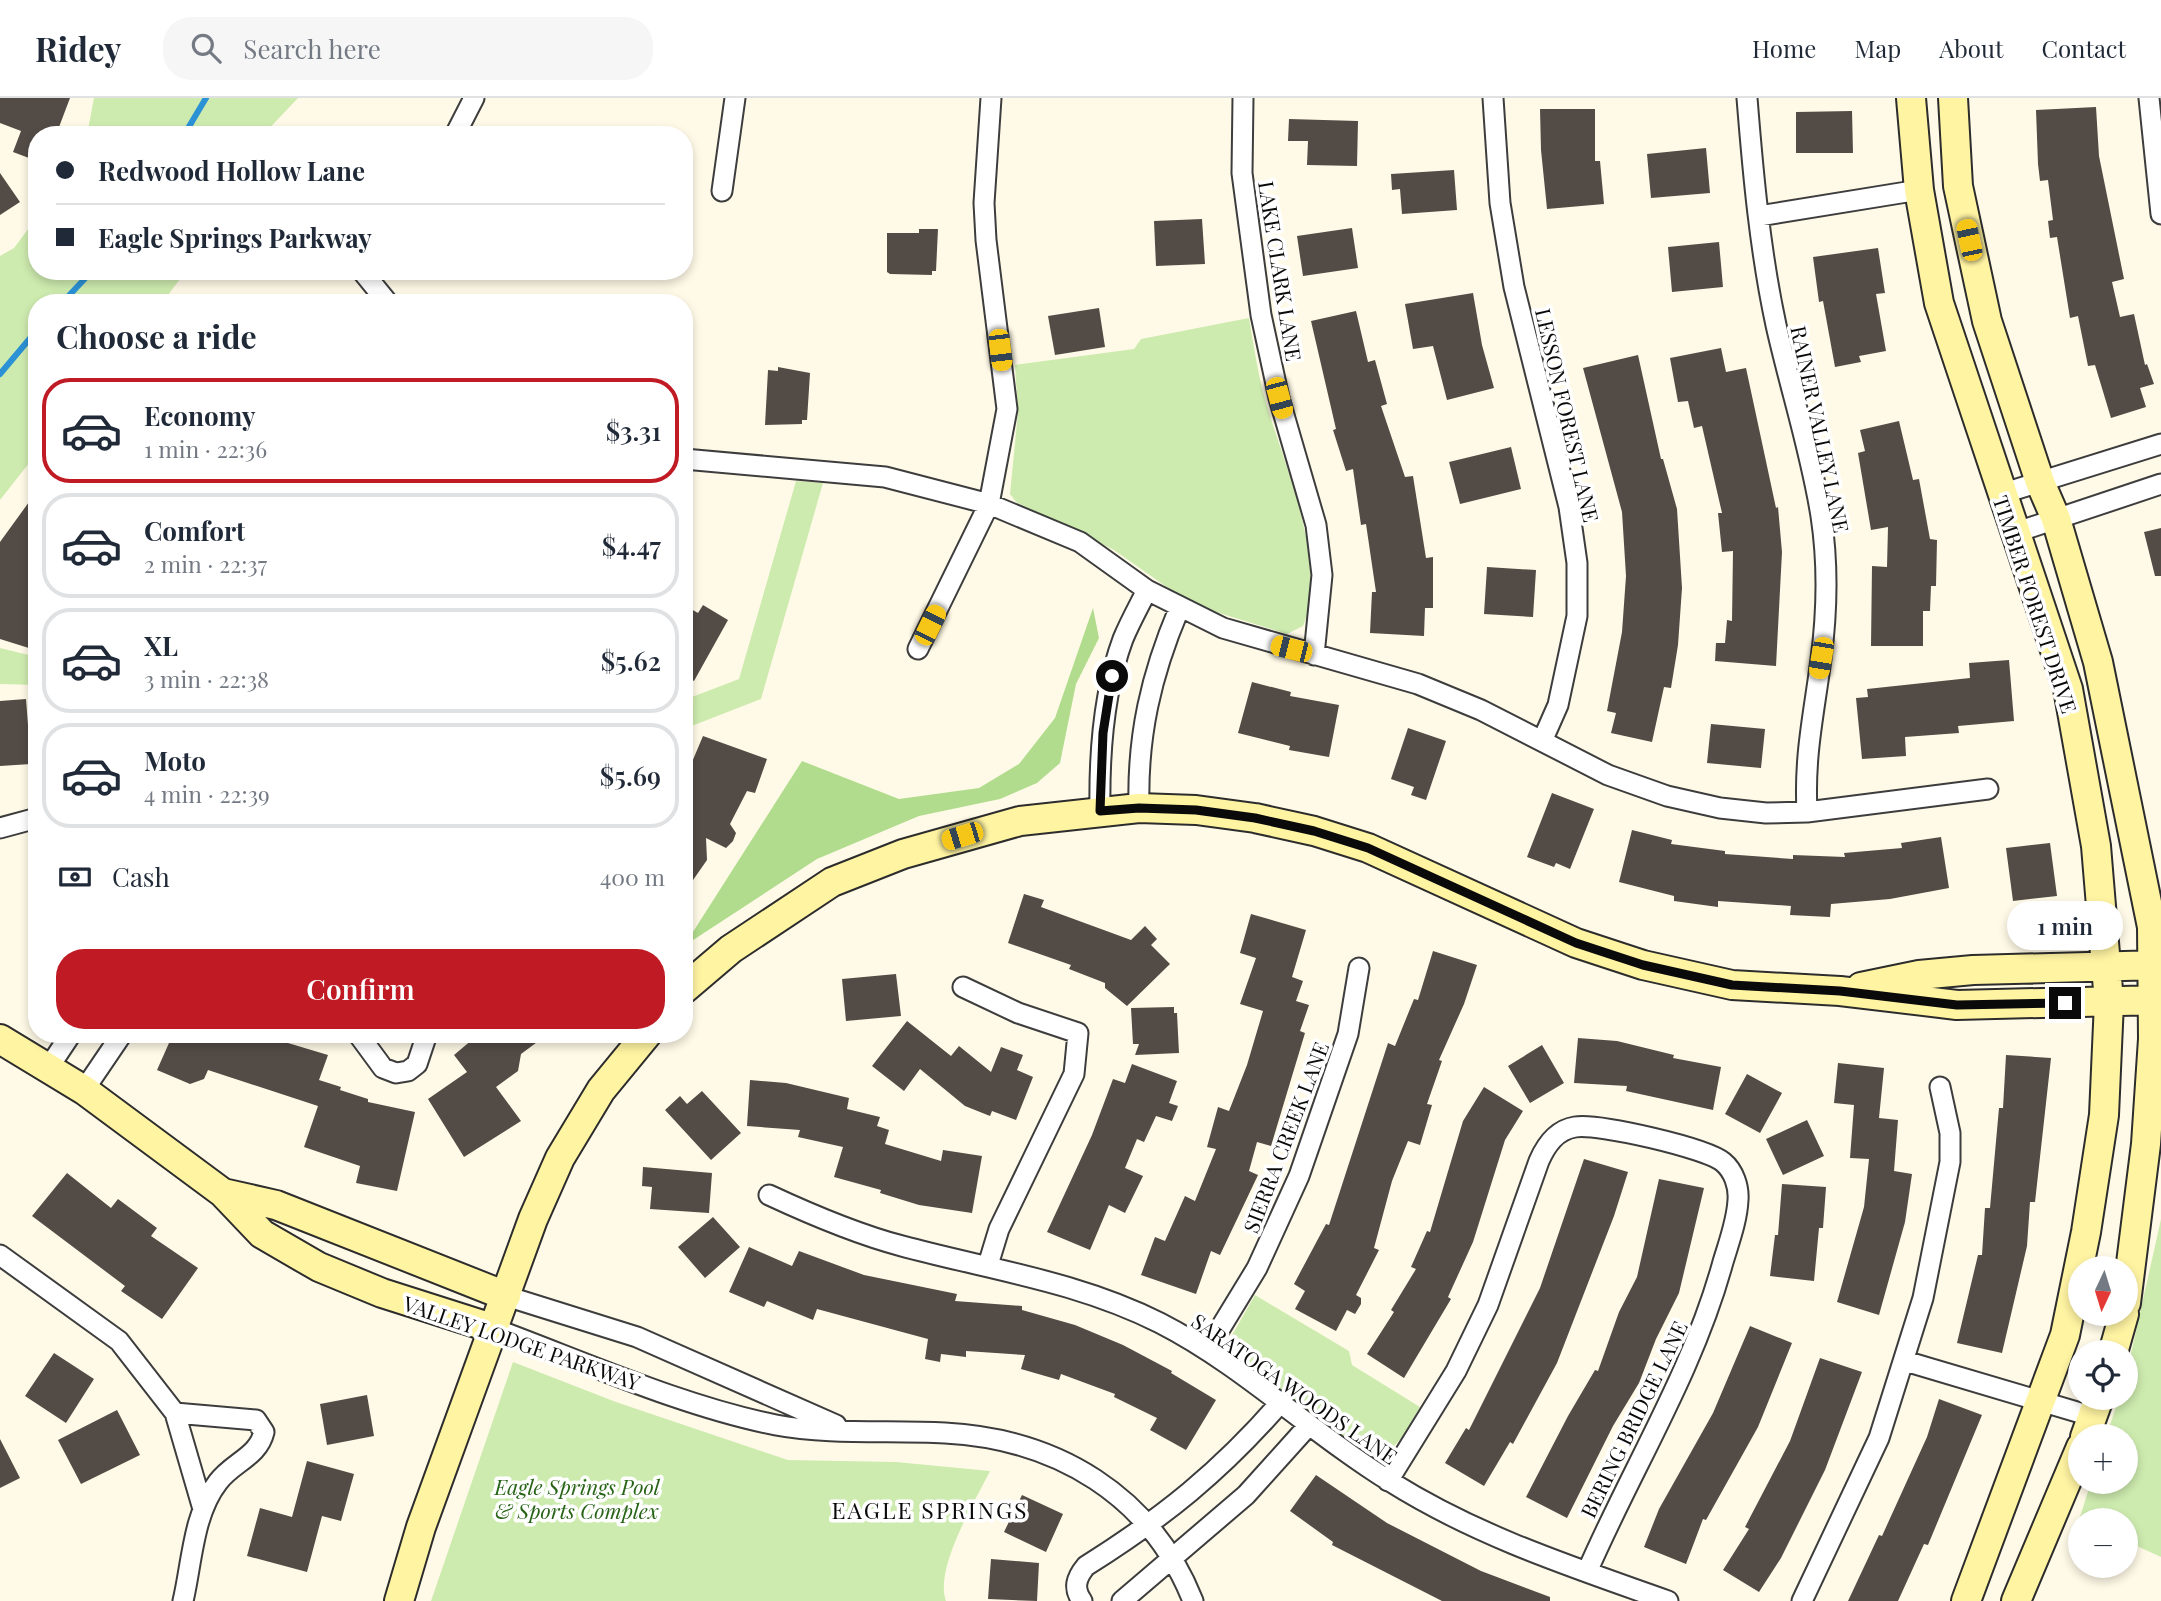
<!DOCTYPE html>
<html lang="en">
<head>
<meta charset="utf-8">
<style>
	body { margin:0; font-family:"Playfair Display",serif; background:#f6f6f7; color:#1f2937; height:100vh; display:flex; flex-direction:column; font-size:26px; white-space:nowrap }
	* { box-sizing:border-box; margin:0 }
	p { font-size:23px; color:#747a83 }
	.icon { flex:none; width:38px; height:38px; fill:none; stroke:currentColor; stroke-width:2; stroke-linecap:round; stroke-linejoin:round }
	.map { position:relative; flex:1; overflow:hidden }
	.drawer { position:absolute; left:28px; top:196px; width:665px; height:749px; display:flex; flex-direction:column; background:#fff; border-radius:28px; box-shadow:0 4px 10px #0003 }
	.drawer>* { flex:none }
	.top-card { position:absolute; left:28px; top:28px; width:665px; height:154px; border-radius:28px; box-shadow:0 4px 10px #0003; display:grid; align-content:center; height:154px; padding:0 28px; background:#fff }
	.needle { width:46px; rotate:184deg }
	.controls { position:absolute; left:2068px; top:1158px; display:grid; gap:14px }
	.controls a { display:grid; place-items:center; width:70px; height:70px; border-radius:50%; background:#fff; box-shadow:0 4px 10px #0003; font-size:35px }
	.end { position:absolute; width:32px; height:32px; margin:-16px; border:9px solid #0a0a0a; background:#fff; box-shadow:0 0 0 4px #fff }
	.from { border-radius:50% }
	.bubble { position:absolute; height:49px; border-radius:24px; background:#fff; box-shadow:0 4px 10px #0003; font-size:23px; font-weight:600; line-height:49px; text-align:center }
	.car { position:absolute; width:21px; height:42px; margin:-21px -10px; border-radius:9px; box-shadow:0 0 5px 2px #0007; background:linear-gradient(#f5c518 24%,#345 0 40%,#f5c518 0 76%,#345 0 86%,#f5c518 0) }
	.top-card b { display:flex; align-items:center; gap:24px; height:66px; font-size:26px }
	.top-card b+b { border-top:2px solid #e0e1e3 }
	.top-card i { width:18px; height:18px; background:#1f2937 }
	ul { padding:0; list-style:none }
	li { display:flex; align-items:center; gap:21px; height:105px; margin:0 14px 10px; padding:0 14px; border:4px solid #e0e1e3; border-radius:28px }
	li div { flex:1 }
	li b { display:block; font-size:26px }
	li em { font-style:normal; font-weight:600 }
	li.active { border-color:#c01b24 }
	li>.icon { width:63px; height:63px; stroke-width:1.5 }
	h2 { padding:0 28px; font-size:32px; line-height:84px }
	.pay { display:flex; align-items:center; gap:18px; height:77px; padding:0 28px; font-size:26px }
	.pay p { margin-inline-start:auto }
	.action { display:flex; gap:14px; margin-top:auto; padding:14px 28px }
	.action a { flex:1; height:80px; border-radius:28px; background:#c01b24; color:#fff; font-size:28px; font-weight:600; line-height:80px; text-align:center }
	header { display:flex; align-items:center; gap:42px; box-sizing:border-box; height:98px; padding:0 35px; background:#fff; border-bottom:2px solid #e0e1e3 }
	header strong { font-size:33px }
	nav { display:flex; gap:38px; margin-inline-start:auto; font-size:24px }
	.search { width:490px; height:63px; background:#f6f6f7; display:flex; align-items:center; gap:18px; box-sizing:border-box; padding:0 24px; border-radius:28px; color:#747a83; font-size:26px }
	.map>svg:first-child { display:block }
	.green { fill:#ceebaf }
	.forest { fill:#b1dc8d }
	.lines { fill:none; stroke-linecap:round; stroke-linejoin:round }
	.stream { stroke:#2b92d5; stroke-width:6 }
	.building { fill:#534b46 }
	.street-casing { stroke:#3d3d3d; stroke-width:23 }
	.secondary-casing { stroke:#2c2c2c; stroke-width:32 }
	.street { stroke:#fff; stroke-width:19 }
	.secondary { stroke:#fff4a2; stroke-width:28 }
	.route { stroke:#0a0a0a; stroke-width:9 }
	.labels { text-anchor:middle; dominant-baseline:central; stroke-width:7; stroke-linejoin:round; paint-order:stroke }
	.street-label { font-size:21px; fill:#0a0a0a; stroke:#fff }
	.park-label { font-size:21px; font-style:italic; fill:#286418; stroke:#fff }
	.neighbourhood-label { font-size:23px; letter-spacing:2px; fill:#0a0a0a; stroke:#fff }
</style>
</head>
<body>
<header>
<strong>Ridey</strong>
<div class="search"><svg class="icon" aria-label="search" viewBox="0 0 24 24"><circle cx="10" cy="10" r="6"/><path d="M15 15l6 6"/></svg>Search here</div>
<nav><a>Home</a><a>Map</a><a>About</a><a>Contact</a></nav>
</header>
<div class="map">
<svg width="2161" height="1503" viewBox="0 0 2161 1503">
	<rect width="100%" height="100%" fill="#fffae7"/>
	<path class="green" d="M94,0H298L263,37H87Z
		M37,119V173H186L162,205H37V355L0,402V158L14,150Z
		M1249,220C1253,244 1257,270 1263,294C1280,359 1330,463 1303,528L1287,536L1206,511L1178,497L1114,452L1016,404L1010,396L1018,314L1015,267L1134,251L1141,241Z
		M796,383L823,385L761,601L684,631V602L739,581Z
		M0,550L37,559V587L0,586Z
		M2161,1121V1459L2126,1443V1423L2079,1422L2091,1384H2126V1339H2106L2119,1300H2126V1278Z
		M1255,1197L1349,1253L1352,1267L1420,1309C1407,1330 1397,1358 1369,1358L1237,1258L1231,1239Z
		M513,1264L616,1304L788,1362L896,1364L990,1373C975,1404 934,1470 946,1503H431Z"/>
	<path class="forest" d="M1093,510L1099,540L1076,586L1060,665L1037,685L1000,701L919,718L817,761L684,848L802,663L899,701L979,690L1019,666L1055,620Z"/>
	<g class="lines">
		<path class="stream" d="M184,37L206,0
			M62,205L92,173
			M0,276L37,232"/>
	</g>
	<path class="building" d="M0,0H70L56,37H37V63L13,54L21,33L0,25Z
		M2096,9L2099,58L2124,181L2112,184L2120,219L2134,216L2145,267L2147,266L2154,286L2140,290L2146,309L2111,320L2095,267L2088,268L2078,218L2070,220L2057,139L2050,140L2048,123L2053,122L2048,82L2040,83L2038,66L2036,12Z
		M1540,11H1595V63H1600L1604,106L1547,111L1541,52Z
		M1852,13L1853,55H1796V14Z
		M1289,21L1358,23L1357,68L1307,67L1308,43H1288Z
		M1706,50L1710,95L1651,100L1647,56Z
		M1454,72L1457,112L1402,116L1400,91L1392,92L1391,76Z
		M0,75L20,104L0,117Z
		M1202,121L1205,166L1156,168L1154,123Z
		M1352,130L1358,170L1303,178L1297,138Z
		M919,131H938L936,173H932V177L890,176L887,174V135H919Z
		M1719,144L1723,189L1672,194L1668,149Z
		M1878,150L1885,195L1876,196L1886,253L1859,258L1861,264L1835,269L1823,203L1819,204L1813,159Z
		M1473,195L1482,247L1494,290L1447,302L1433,248L1413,251L1405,206Z
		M1099,210L1105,249L1055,257L1048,218Z
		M1356,213L1368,264L1375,262L1387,306L1381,308L1405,379L1413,378L1426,460L1433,459V510H1425L1424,538L1370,535L1372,494H1376L1366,426L1361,427L1353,371L1346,373L1333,332L1336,331L1311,223Z
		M1721,250L1726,274L1746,270L1776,410L1778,409L1782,454L1776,568L1715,563L1716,545H1725L1727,522L1732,523L1733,453L1722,454L1718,415H1722L1702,328L1694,330L1688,303L1678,304L1670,260Z
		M1638,257L1661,361H1663L1677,411L1682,490L1678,547L1671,590L1664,589L1652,644L1611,635L1616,615L1607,613L1622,534L1626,478L1622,414L1583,270Z
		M778,269L810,275L807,322H802V326L765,327L768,272L778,273Z
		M1899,323L1913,382L1919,381L1930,441L1937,442L1936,488H1931L1930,513H1923V548H1871L1872,468L1887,469L1888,429L1871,432L1858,355L1865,353L1860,332Z
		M1511,349L1521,391L1460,406L1449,364Z
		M37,393V536L32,551L0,541V444Z
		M2161,430V478H2155L2144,434Z
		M1487,469L1536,472L1533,519L1484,516Z
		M684,507L698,515L703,507L728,522L694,583L684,577Z
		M2009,562L2014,623L1958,628L1959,635L1905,639L1906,658L1862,661L1856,600L1868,599L1867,591L1970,580L1969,565Z
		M1252,584L1291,594L1290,598L1339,607L1329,659L1289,652L1290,648L1238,635Z
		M26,601L31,666L0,668V603Z
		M1711,626L1765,631L1761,670L1707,665Z
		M1408,630L1446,643L1426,702L1411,697L1414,689L1391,681Z
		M703,638L767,661L755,695L747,693L730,726L736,735L733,743L726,750L706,740L707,762L684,795V683Z
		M1552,695L1594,711L1570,771L1556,765L1554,769L1527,759Z
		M1632,732L1672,742L1671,746L1725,753V756L1793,761V757L1845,759L1844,755L1902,750L1901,745L1941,739L1949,790L1890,801L1831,806L1830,819L1790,817L1791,808L1718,803V809L1674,803V798L1619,784Z
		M2050,745L2057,798L2013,803L2006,750Z
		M1024,796L1044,802L1041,809L1131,842L1145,828L1157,841L1151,847L1170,866L1127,908L1105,890V885L1069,871L1071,867L1008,845Z
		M1251,816L1306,832L1292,879L1303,883L1296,903L1309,907L1300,933L1305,935L1271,1048L1257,1044L1249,1073L1258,1077L1220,1157L1211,1153L1196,1196L1141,1177L1155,1139L1165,1143L1185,1098L1195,1103L1216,1051L1207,1049L1218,1009L1229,1013L1247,967L1263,913L1240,906L1256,860L1240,855Z
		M1433,853L1477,867L1464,906L1439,962L1442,963L1427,1006L1432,1007L1420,1047L1408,1043L1392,1083L1374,1150L1379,1152L1356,1197L1361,1200V1206L1355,1216L1347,1212L1336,1233L1295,1211L1305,1193L1294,1186L1326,1126L1329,1127L1388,945L1395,948L1414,901L1418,902Z
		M896,876L901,918L846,923L842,881Z
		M1174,909V915H1177L1179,955L1135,957L1139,946H1133L1131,910Z
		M907,923L951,958L959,948L991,974L1001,949L1023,957L1017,972L1033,979L1016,1022L992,1013L990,1018L965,1008L920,971L904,993L872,968Z
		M173,936H280L278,942L328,957L319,982L341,989L340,992L368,1001V1004L415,1014L397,1093L356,1085L360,1068L304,1049L318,1008L208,972L204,981L190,986L157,972Z
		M479,936H548L521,956L518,973L496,989L521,1023L464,1059L428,1001L467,974L454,957Z
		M1578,940L1617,943L1674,957L1673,960L1721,969L1713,1012L1626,993L1627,988L1574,985Z
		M1542,947L1564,985L1530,1005L1508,968Z
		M2006,957L2051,960L2035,1104H2030L2027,1148L2002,1255L1957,1245L1978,1157H1982L1985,1110H1990L1999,1010H2003Z
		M1838,965L1884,970L1879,1020L1898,1022L1894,1073L1912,1076L1905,1124L1879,1217L1837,1204L1864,1109L1869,1061L1850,1060L1854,1007L1834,1005Z
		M1132,966L1177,983L1169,1005L1178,1008L1172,1023L1156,1018L1144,1044L1137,1041L1125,1070L1143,1078L1125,1115L1109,1107L1090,1152L1047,1134L1092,1037L1113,981L1125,985Z
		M1747,976L1782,995L1760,1035L1725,1016Z
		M750,982L786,985L849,1000L847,1011L880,1019L877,1028L889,1032L885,1046L941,1063L943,1052L982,1058L972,1115L919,1107L880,1095L881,1092L834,1079L843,1049L798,1039L800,1032L747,1028Z
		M1484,989L1523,1013L1505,1042L1473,1144L1448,1199L1451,1201L1404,1280L1367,1256L1394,1214L1391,1212L1416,1171L1411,1169L1427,1133L1430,1134L1463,1023Z
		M702,993L741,1035L711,1062L665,1012L680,998L687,1006Z
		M1807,1022L1824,1058L1783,1077L1766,1041Z
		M1584,1061L1628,1074L1614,1118L1557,1265L1513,1346L1510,1344L1484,1388L1445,1365L1466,1330L1469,1332L1540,1190Z
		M643,1069L712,1075L709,1115L650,1111L652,1089L642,1088Z
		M67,1075L111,1110L118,1101L157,1130L151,1138L198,1170L162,1221L121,1193L125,1188L32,1118Z
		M1659,1081L1704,1090L1679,1195L1656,1241L1639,1285L1613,1328L1567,1420L1526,1399L1568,1318L1595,1272L1598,1273L1619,1214L1637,1179Z
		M1782,1086L1826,1089L1823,1130H1819L1814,1183L1770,1178L1775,1137H1778Z
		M713,1119L740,1149L705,1180L678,1149Z
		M749,1149L792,1168L799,1153L864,1177L957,1196L955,1203L1022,1208V1212L1075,1227L1123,1247L1172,1273L1171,1275L1216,1302L1186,1352L1150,1332L1157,1320L1114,1299L1115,1296L1061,1276L1059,1282L1021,1271L1025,1257L966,1253V1259L941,1256L940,1264L925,1261L928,1241L817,1211L813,1222L767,1203L764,1209L729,1194Z
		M1750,1228L1792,1245L1758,1329L1706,1422L1703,1421L1686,1466L1644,1449L1659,1411L1713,1315Z
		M54,1255L94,1281L66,1325L25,1298Z
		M1820,1260L1862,1274L1825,1372L1781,1460L1759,1494L1723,1472L1749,1431L1745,1429L1790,1343Z
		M367,1297L374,1338L327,1347L320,1306Z
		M1939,1301L1982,1317L1928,1447L1924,1446L1898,1503H1848L1879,1437L1882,1438L1927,1339Z
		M117,1312L140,1357L81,1386L58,1342Z
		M0,1341L20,1380L0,1390Z
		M307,1363L354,1376L341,1423L322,1418L307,1474L247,1458L260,1410L292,1419Z
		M1316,1377L1387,1425L1481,1473L1550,1499V1503H1442L1332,1447L1333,1444L1290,1413Z
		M1022,1397L1063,1416L1046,1454L1004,1434Z
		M991,1461L1039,1465L1037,1503L988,1501Z"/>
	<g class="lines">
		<defs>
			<path id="street" d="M1243,0L1242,75L1261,217L1279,300L1316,427L1322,477L1314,557
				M1493,0L1500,105L1514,189L1569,409L1577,465V518L1558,607L1543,641
				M1747,0C1753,75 1760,153 1776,227C1790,290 1811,354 1821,418C1828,464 1827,515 1821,561C1814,616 1804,657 1807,714
				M2149,0L2161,116
				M455,37L474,0
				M722,93L735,0
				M1759,118L1919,92
				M362,173L388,205
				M684,361L885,379L989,406L1080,444L1147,492L1223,530L1418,586L1481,612L1608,677L1667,698L1720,710L1766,715L1807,714L1988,691
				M2001,396L2161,346
				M2014,435L2161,386
				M918,551L989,406L1007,311L986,142L984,105L991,0
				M1139,710C1137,638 1151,577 1179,511
				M1100,713C1099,656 1103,595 1123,541C1130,524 1139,508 1147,492
				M0,730L37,720
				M963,889L1018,915L1078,935L1074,976L999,1131L988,1167
				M358,936L383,970L396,975L408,973L417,966L427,936
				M49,969L71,936
				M84,992L122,936
				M769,1097C812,1117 856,1136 902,1148C991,1172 1076,1183 1160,1225C1244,1268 1311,1335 1391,1384C1477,1438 1572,1469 1668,1503
				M0,1157L119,1243L175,1315L203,1411
				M506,1198L637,1239L836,1327
				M495,1231C584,1264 684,1309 776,1327C829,1337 891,1332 945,1335C1057,1341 1151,1397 1193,1503
				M1207,1252L1257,1170L1299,1078L1348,936L1359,870
				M1905,1263L2094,1319
				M175,1315L256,1322L264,1334C258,1359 233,1364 218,1384C193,1416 192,1465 183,1503
				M1388,1383L1456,1273L1488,1207L1539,1063C1546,1047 1556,1032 1575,1029C1598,1025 1706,1050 1723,1064C1734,1073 1739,1089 1738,1102C1737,1123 1729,1144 1723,1164C1693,1274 1632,1370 1587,1474
				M1082,1503C1073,1490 1076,1480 1086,1468C1164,1419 1220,1374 1281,1304
				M1122,1503L1246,1397L1309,1327
				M1802,1503L1879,1340L1923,1200L1950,1064V1035L1940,989"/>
			<path id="secondary" d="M1911,0L1919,92L1939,205L2068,591L2096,748L2109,904L2104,1017L2086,1134L2065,1237L1966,1503
				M1953,0L1958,88L1987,223L2040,384L2056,421L2098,564L2152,829L2153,941L2146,1046L2126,1205
				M1861,889L1919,877L1973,872L2161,867
				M684,891L731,851L832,784L903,756L1020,723L1139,710L1196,712L1255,720L1314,733L1368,750L1576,845L1643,867L1732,887L1840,893L1957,907L2161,902
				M0,941L84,992L223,1095L262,1136L319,1169L382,1195L495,1231
				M223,1095L276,1107L506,1198
				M2113,1255L2124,1216
				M2085,1339L2099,1300
				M399,1503L421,1429L533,1121L560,1060L601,992L647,936
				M2016,1503L2081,1349"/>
		</defs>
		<use href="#street" class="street-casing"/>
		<use href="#secondary" class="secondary-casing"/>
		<use href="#street" class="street"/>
		<use href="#secondary" class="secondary"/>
	</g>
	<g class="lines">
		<path class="route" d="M1112,578L1103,635L1100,713L1139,710L1196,712L1255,720L1314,733L1368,750L1576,845L1643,867L1732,887L1840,893L1957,907L2065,905"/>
	</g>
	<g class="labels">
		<g class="street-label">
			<text transform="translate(1281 173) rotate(81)">LAKE CLARK LANE</text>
			<text transform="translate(1568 317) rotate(77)">LESSON FOREST LANE</text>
			<text transform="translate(1821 331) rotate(78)">RAINER VALLEY LANE</text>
			<text transform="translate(2036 506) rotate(72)">TIMBER FOREST DRIVE</text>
			<text transform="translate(1285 1039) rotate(-69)">SIERRA CREEK LANE</text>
			<text transform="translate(522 1244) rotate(19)">VALLEY LODGE PARKWAY</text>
			<text transform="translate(1295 1290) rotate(35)">SARATOGA WOODS LANE</text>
			<text transform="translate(1633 1321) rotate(-64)">BERING BRIDGE LANE</text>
		</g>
		<g class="park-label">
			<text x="577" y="1388">Eagle Springs Pool<tspan x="577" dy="24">&amp; Sports Complex</tspan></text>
		</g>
		<g class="neighbourhood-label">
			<text x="930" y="1411">EAGLE SPRINGS</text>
		</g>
	</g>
</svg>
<div class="controls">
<a><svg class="needle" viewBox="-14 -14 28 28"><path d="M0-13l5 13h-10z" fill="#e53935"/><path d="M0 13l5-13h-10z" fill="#747a83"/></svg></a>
<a><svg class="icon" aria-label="locate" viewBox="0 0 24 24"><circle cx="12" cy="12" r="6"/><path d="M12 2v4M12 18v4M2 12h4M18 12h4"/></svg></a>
<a>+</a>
<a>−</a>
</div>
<i class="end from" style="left:1112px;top:578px"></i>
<i class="end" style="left:2065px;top:905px"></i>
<div class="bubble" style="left:2007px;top:803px;width:116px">1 min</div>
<i class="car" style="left:1969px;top:142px;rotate:348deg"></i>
<i class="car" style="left:1000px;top:252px;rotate:173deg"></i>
<i class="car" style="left:1279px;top:300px;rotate:165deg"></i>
<i class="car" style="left:930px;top:527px;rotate:26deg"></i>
<i class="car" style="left:1291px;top:551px;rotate:284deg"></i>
<i class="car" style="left:1821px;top:560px;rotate:190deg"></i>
<i class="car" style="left:962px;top:738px;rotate:253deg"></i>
<div class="top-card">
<b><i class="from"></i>Redwood Hollow Lane</b>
<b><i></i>Eagle Springs Parkway</b>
</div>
<section class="drawer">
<h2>Choose a ride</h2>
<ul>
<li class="active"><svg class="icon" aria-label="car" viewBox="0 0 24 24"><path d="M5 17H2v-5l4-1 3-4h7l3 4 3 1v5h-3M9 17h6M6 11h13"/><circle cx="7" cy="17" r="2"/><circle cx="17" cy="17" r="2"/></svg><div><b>Economy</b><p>1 min · 22:36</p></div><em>$3.31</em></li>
<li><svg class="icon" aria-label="car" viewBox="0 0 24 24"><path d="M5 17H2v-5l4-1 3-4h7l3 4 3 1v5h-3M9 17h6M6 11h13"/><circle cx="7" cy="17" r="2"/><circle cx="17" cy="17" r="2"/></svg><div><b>Comfort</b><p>2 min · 22:37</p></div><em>$4.47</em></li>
<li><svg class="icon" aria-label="car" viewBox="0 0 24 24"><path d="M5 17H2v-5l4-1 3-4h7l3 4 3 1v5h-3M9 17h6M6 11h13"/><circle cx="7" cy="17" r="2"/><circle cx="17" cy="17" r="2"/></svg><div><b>XL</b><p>3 min · 22:38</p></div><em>$5.62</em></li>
<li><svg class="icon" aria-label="car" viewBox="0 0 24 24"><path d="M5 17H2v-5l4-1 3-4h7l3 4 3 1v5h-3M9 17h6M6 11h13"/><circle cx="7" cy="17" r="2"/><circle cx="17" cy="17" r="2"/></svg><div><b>Moto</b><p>4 min · 22:39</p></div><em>$5.69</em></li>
</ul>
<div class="pay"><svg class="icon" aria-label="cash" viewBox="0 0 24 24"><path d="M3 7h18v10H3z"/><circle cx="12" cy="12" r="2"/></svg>Cash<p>400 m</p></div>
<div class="action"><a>Confirm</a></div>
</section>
</div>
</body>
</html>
